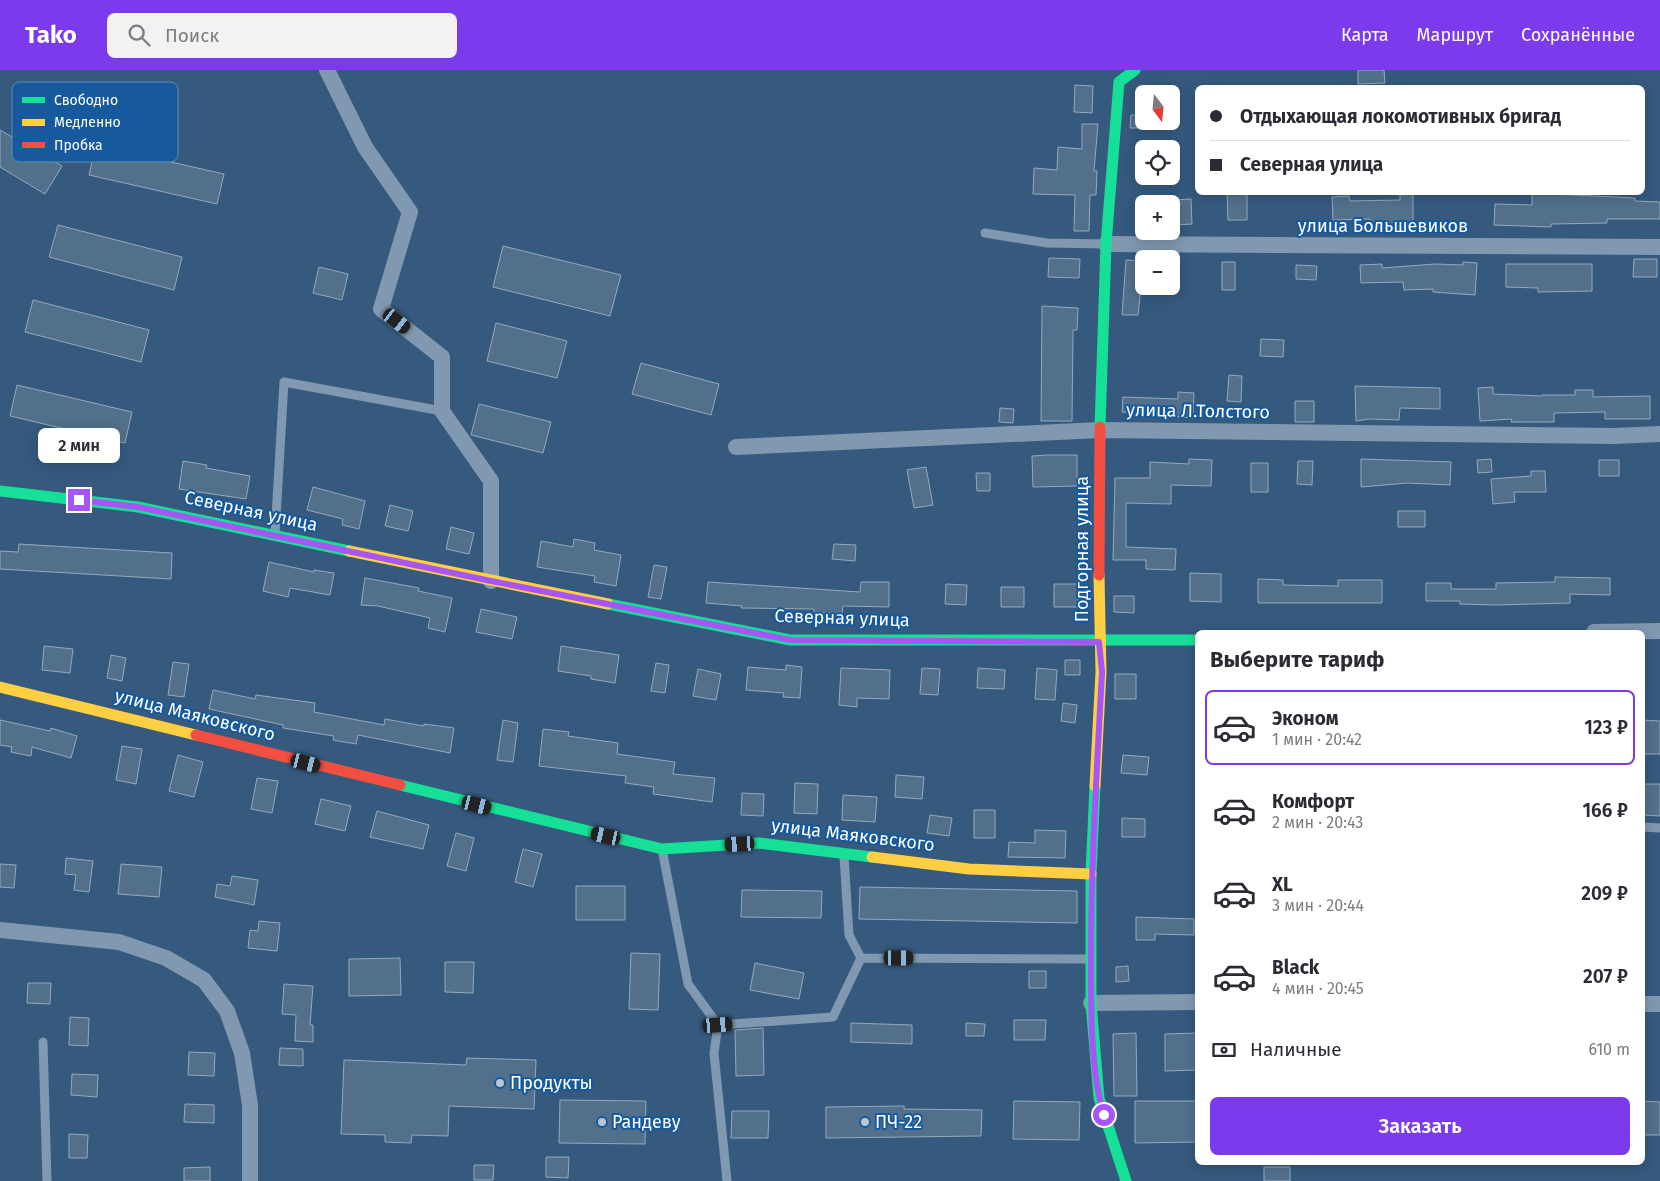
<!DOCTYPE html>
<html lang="ru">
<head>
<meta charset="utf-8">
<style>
	body { margin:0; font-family:"Fira Sans",sans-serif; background:#f2f2f3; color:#2b2b33; height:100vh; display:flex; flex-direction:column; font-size:19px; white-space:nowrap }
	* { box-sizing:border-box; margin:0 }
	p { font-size:16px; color:#7c7c81 }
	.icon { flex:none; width:28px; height:28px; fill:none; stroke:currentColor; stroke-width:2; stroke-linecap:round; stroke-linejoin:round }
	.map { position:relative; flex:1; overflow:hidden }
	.details { position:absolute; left:1195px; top:560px; width:450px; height:535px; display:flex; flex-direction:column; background:#fff; border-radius:8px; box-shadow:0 2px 12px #0003 }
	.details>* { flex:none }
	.banner { position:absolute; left:1195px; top:15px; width:450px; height:110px; border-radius:8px; box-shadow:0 2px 12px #0003; display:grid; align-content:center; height:110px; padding:0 15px; background:#fff }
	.needle { width:32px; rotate:164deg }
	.fabs { position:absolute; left:1135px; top:15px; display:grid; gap:10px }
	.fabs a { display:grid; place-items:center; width:45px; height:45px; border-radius:8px; background:#fff; box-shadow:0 2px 12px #0003; font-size:25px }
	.end { position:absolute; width:22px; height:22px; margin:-11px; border:6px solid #a855f7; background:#fff; box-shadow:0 0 0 2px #fff }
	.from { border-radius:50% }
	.bubble { position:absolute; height:35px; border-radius:8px; background:#fff; box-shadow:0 2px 12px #0003; font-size:16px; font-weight:600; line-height:35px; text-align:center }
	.car { position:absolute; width:15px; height:30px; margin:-15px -8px; border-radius:6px; box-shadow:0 0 4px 1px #0007; background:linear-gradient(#222 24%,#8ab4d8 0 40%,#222 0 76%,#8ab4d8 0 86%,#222 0) }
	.banner b { display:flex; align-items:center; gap:18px; height:48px; font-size:19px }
	.banner b+b { border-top:1px solid #e1e1e2 }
	.banner i { width:12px; height:12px; background:#2b2b33 }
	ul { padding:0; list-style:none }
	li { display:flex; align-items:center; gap:15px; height:75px; margin:0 10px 8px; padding:0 5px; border:2px solid transparent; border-radius:8px }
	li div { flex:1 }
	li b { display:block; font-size:19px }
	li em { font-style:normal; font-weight:600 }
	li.active { border-color:#7c3aed }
	li>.icon { width:45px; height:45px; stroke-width:1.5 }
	h2 { padding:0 15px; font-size:22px; line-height:60px }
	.pay { display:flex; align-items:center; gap:12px; height:55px; padding:0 15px; font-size:19px }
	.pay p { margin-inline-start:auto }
	.action { display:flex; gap:10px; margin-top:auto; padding:10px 15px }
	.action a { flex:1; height:58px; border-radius:8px; background:#7c3aed; color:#fff; font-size:20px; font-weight:600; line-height:58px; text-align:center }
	header { display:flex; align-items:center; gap:30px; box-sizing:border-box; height:70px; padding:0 25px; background:#7c3aed; color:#fff }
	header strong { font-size:24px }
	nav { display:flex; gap:28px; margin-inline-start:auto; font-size:18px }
	.search { width:350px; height:45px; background:#f2f2f3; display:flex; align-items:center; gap:12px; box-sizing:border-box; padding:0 18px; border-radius:8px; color:#7c7c81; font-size:19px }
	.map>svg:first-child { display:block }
	.building { fill:#52708c; stroke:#95a9bd }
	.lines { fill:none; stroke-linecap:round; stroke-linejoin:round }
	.lane { stroke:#8098b0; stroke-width:9 }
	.street { stroke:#8098b0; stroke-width:16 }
	.fast { stroke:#16e098; stroke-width:11 }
	.slow { stroke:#ffcf43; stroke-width:11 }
	.jam { stroke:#f24e42; stroke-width:11 }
	.route { stroke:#a855f7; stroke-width:6 }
	.poi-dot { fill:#b8c5d2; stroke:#165a9d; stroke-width:2 }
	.labels { text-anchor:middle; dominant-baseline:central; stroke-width:4; stroke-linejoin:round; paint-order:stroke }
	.street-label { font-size:18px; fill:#fff; stroke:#165a9d }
	.poi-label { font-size:18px; fill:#fff; stroke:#165a9d; text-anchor:start }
	.key { fill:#165a9d; stroke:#5c8cba; stroke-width:1 }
	.key-label { font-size:14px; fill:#fff }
</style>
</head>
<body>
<header>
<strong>Tako</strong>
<div class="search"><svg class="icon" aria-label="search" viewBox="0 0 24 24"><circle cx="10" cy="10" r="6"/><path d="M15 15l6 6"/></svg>Поиск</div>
<nav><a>Карта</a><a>Маршрут</a><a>Сохранённые</a></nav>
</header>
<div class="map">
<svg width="1660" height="1111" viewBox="0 0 1660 1111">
	<rect width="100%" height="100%" fill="#355a7e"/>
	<path class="building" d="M1358,0H1384L1385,13L1358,14Z
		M1075,15L1093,16L1092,43L1074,42Z
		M1131,45L1144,46V58H1130Z
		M1082,54H1098L1094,101H1097L1096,125H1090L1089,161H1074L1075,125L1033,124L1034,98L1057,100L1058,77L1082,79Z
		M0,60L62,96L45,124L0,97Z
		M96,75L224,104L217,134L89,105Z
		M1227,122H1247V150H1228Z
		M1400,123H1413V158L1370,160V149L1333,150L1332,127L1349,126L1350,131L1400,130Z
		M1532,123L1635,128V131L1660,132V149H1607V153L1551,154V157L1494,155L1495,134L1532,135Z
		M1191,129L1192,154L1176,155L1174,130Z
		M58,155L182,187L174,220L49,187Z
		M503,176L621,205L610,246L493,217Z
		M1049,188L1080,189L1079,208L1048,207Z
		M1634,189H1657V207H1633Z
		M1126,190L1144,191L1138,245H1122Z
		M1222,192H1235V220H1222Z
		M1463,192L1477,193L1475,225L1433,222V219L1404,220L1403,212L1361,213L1360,195L1382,194V198L1435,194L1463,195Z
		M1506,194H1592V221L1538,222V218L1506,217Z
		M1296,195L1317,196L1316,210L1296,209Z
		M319,197L348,204L342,230L313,223Z
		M33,230L149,260L141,292L25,262Z
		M1042,236L1078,238L1077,260H1073L1072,351H1041Z
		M496,253L567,271L557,308L487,291Z
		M1261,269L1284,270L1283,287L1260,286Z
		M641,293L719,314L711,345L632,324Z
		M1229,305L1242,306L1241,332L1227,331Z
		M17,315L132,342L125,373L10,346Z
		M1355,316L1440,318V339L1400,338L1399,350L1369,349L1356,351Z
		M1493,317V324L1542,326V325H1575V320H1593V327L1650,326V349H1605V342L1554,343V352H1511L1512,349L1480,351L1478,318Z
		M1178,322L1194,323L1193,348L1122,342L1123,327L1178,329Z
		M1295,331H1314V352H1295Z
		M479,334L551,352L543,383L471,365Z
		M1000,338L1014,339L1013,353L999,352Z
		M1048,385H1077V416L1033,417L1032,386Z
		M1189,389L1212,390L1211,416L1171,415V434L1126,433V477L1176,479L1175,500L1146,499V490H1113L1115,408H1150V392L1189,394Z
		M1361,389L1451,392L1450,415L1408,413L1361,417Z
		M1491,389L1492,402L1478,403L1477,390Z
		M1599,390H1619V406H1599Z
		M183,391L207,395L206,398L250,406L246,429L179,419Z
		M1298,391H1313L1312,415L1297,414Z
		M1251,393H1268V422H1251Z
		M926,397L933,435L914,438L907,400Z
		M1531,401H1545L1546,422H1514L1515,432L1493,434L1491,409L1531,406Z
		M976,403H990V421H977Z
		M313,417L365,431L359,459L342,455L343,449L307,440Z
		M390,435L413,441L408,461L385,456Z
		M1398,441H1425V457H1398Z
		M451,457L474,463L469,484L446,479Z
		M574,469L595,473L594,480L621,485L616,516L594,512L595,506L537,497L541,471L573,477Z
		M19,474L172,483L171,509L0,499V481L18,482Z
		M834,474L856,475L855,491L832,489Z
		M269,492L314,502V500L334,503L330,525L290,518L288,527L263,521Z
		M654,495L667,497L661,529L648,527Z
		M1190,503L1221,504V532L1190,531Z
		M1555,507L1610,508V525L1570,524V533L1496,535L1460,534V531H1426V513H1451V519H1496V513L1555,512Z
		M365,508L419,518L418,521L452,528L445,562L428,558L430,548L378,536L361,535Z
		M1258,509L1283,510V515L1338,516V510H1382V533H1258Z
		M708,512L860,522L861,512H889V537L843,536L842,544L814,542V539L741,538L742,536L706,533Z
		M946,514L967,515L966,535L945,534Z
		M1054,514H1078V537H1054Z
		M1001,517H1024V537H1001Z
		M1114,526H1134V543L1114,542Z
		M481,539L517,547L512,569L476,562Z
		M44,576L73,579L70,603L42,600Z
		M561,576L619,585L615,613L591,609V606L558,601Z
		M111,585L126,588L122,611L107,608Z
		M1065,590H1080V605H1065Z
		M173,592L189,594L184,627L168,625Z
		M656,593L669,595L665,623L651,621Z
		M786,595L802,597L800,628L783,627L784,623L746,620L748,597L786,600Z
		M841,598L890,600L889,629L857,628V637L839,635Z
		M922,598L940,599L938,625L920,624Z
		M978,598L1005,600L1004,619L977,618Z
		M1037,598L1057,600L1055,630L1035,629Z
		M698,599L721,604L716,630L693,626Z
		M1115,604H1136V629H1115Z
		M213,620L255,629L256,625L315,633L314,642L384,655L385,649L424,656V654L454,658L450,683L358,665L356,674L333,670L334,666L283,658V655L209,639Z
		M1063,633L1077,635L1075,653L1061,651Z
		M0,650L50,661L51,658L77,666L71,688L32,677L31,686L11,682L12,677L0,675Z
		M503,650L518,653L513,692L497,690Z
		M1642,650L1660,651V684H1642Z
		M543,659L569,662L568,666L618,673L617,684L675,692L673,704L715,708L712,732L653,724L654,717L625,713L626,706L539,696Z
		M122,676L142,679L136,714L116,710Z
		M178,685L203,692L194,727L169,721Z
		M1123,685L1149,687L1147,705L1121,703Z
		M896,705L924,707L922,729L895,727Z
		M257,708L278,711L272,743L251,739Z
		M795,713L818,714L817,744L794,743Z
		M1642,714H1660V746L1642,745Z
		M742,723L764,724L763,746L741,745Z
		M843,725L877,727L875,752L842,750Z
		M321,729L351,736L345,761L315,754Z
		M974,740H995V768H974Z
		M377,741L429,755L423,779L370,767Z
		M930,745L952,748L949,766L927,763Z
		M1122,748L1145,749V767H1122Z
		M1035,760L1066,761L1065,788L1008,787L1009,772L1035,773Z
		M456,763L474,768L466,801L447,796Z
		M523,779L542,784L533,817L515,812Z
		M66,788L93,791L89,822L74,820L76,805L65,804Z
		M0,794L16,795L14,818L0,817Z
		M121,794L162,797L159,827L118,824Z
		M232,806L258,810L254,835L215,827L217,814L230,816Z
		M576,816H625V850H576Z
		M860,817L1077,821V853L859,849Z
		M742,820L822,821L821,848L741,847Z
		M1136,847L1194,849V865L1155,864V870H1136Z
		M259,851L280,853L277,881L248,878L250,860L258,861Z
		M631,883L660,884L658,940L629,939Z
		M400,888L401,925L349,926V889Z
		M445,892H474L473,923L445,922Z
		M755,893L804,903L799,929L750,920Z
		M1128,896L1129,911L1116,912V897Z
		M1029,901H1046V918H1029Z
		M28,913H51L50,934L27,933Z
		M284,914L313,916L310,955H313V972L295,971L296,945L282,944Z
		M70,947L89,948L88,976L69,975Z
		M1014,950H1046L1045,970H1014Z
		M851,953L912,955V974L851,972Z
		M966,953L985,954L984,966H966Z
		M763,958L764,1005L736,1006L735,960Z
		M1136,963L1137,1026H1114L1113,964Z
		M1198,963V1000L1165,1001V964Z
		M280,978L303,979V996L279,995Z
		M189,982L215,983L214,1006L188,1005Z
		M467,988L536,990L534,1039L449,1036L448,1066L412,1065L411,1073L385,1072V1065L341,1064L344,990L466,995Z
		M72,1004L98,1005L97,1027L71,1025Z
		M560,1030L646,1031L645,1074L559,1073Z
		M1014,1031L1080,1032L1079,1070L1013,1069Z
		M1135,1031H1198V1072L1135,1073Z
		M1642,1031L1660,1032V1065H1642Z
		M185,1034L214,1035V1053L184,1052Z
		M904,1036V1039L982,1040L981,1066L826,1068V1037Z
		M732,1041H769L768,1068H731Z
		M69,1064L88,1065L87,1088H69Z
		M546,1087H569L568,1108L546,1107Z
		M474,1095H494L493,1110H474Z
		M210,1097V1111H184V1098Z
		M1264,1097H1290V1111H1264Z"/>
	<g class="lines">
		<path class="lane" d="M985,163L1047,173L1106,174
			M275,464L284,312L442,341
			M1642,757L1660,758
			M662,779L688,914L718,955L714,983L727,1111
			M844,786L849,865L861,888
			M718,955L833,947L861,888L1089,889
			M43,972L47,1111"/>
		<path class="street" d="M327,0L365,77L410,142L381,239L442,287V341L491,411V511
			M1106,174L1660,177
			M736,377L1100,360L1614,366L1660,364
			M1594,562L1660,561
			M0,860L119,872L166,888L204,910L227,941L242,983L250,1035V1111
			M1091,933L1198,932
			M1642,934H1660"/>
		<path class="fast" d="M1100,357L1106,174L1119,12L1135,0
			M0,421L138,437L349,481
			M608,534L790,570H1198
			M400,715L662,779L759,773L872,787
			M1095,716L1091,804V933L1099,1028L1126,1111"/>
		<path class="slow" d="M349,481L608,534
			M0,617L196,665
			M1095,716L1101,602L1099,505
			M872,787L969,799L1091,804"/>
		<path class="jam" d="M1099,505L1100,357
			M196,665L400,715"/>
	</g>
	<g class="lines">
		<path class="route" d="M79,430L138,437L491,511L790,570L1099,572L1102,602C1097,697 1091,791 1091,887C1091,933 1090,1001 1104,1045"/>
	</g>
	<g class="poi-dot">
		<circle cx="500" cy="1013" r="5"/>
		<circle cx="602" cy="1052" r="5"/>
		<circle cx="865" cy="1052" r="5"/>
	</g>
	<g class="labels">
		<g class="street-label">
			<text x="1383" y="156">улица Большевиков</text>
			<text transform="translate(1198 341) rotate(1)">улица Л.Толстого</text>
			<text transform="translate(251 441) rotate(12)">Северная улица</text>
			<text transform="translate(1082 479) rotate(-90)">Подгорная улица</text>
			<text transform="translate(842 548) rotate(2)">Северная улица</text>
			<text transform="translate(195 645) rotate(14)">улица Маяковского</text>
			<text transform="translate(853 765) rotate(7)">улица Маяковского</text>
		</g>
		<g class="poi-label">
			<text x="510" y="1013">Продукты</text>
			<text x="612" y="1052">Рандеву</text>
			<text x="875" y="1052">ПЧ-22</text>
		</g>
	</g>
	<rect x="12" y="12" width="166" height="80" rx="8" class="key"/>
	<rect x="22" y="27" width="23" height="6" fill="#16e098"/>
	<rect x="22" y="49" width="23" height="7" fill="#ffcf43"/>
	<rect x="22" y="72" width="23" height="6" fill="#f24e42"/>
	<g class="key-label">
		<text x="54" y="35">Свободно</text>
		<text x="54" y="57">Медленно</text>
		<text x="54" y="80">Пробка</text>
	</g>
</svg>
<div class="fabs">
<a><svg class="needle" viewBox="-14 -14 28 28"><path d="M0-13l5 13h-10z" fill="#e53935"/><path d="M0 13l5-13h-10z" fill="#7c7c81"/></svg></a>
<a><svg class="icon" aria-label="locate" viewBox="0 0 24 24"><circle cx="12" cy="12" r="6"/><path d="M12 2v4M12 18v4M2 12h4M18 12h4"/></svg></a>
<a>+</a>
<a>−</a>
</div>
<i class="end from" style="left:1104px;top:1045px"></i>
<i class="end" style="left:79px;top:430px"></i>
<div class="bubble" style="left:38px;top:358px;width:82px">2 мин</div>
<i class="car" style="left:397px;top:251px;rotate:128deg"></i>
<i class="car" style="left:306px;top:693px;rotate:104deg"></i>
<i class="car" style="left:477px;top:735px;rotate:104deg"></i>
<i class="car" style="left:606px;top:766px;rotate:283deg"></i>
<i class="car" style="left:740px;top:774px;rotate:267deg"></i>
<i class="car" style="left:899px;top:888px;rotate:90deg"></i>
<i class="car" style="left:718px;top:955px;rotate:86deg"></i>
<div class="banner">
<b><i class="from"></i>Отдыхающая локомотивных бригад</b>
<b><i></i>Северная улица</b>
</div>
<section class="details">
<h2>Выберите тариф</h2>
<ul>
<li class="active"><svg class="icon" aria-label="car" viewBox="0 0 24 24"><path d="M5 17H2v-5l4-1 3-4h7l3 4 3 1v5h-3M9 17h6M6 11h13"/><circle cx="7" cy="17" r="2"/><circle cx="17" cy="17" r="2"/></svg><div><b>Эконом</b><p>1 мин · 20:42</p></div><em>123 ₽</em></li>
<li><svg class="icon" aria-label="car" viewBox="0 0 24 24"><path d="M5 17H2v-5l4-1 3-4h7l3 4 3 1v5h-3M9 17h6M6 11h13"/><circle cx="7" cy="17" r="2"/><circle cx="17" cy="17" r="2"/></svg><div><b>Комфорт</b><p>2 мин · 20:43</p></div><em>166 ₽</em></li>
<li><svg class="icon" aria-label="car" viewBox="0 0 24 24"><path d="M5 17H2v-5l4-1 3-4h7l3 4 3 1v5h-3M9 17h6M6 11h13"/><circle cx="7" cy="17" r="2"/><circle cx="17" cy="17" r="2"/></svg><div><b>XL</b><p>3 мин · 20:44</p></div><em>209 ₽</em></li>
<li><svg class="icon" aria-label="car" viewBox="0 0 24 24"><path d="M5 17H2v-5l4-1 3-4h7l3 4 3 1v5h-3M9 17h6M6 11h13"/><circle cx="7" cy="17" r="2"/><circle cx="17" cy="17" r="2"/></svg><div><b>Black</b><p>4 мин · 20:45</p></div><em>207 ₽</em></li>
</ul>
<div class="pay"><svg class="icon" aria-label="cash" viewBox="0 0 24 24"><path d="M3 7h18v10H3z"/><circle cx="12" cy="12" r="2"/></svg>Наличные<p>610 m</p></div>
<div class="action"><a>Заказать</a></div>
</section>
</div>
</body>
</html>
